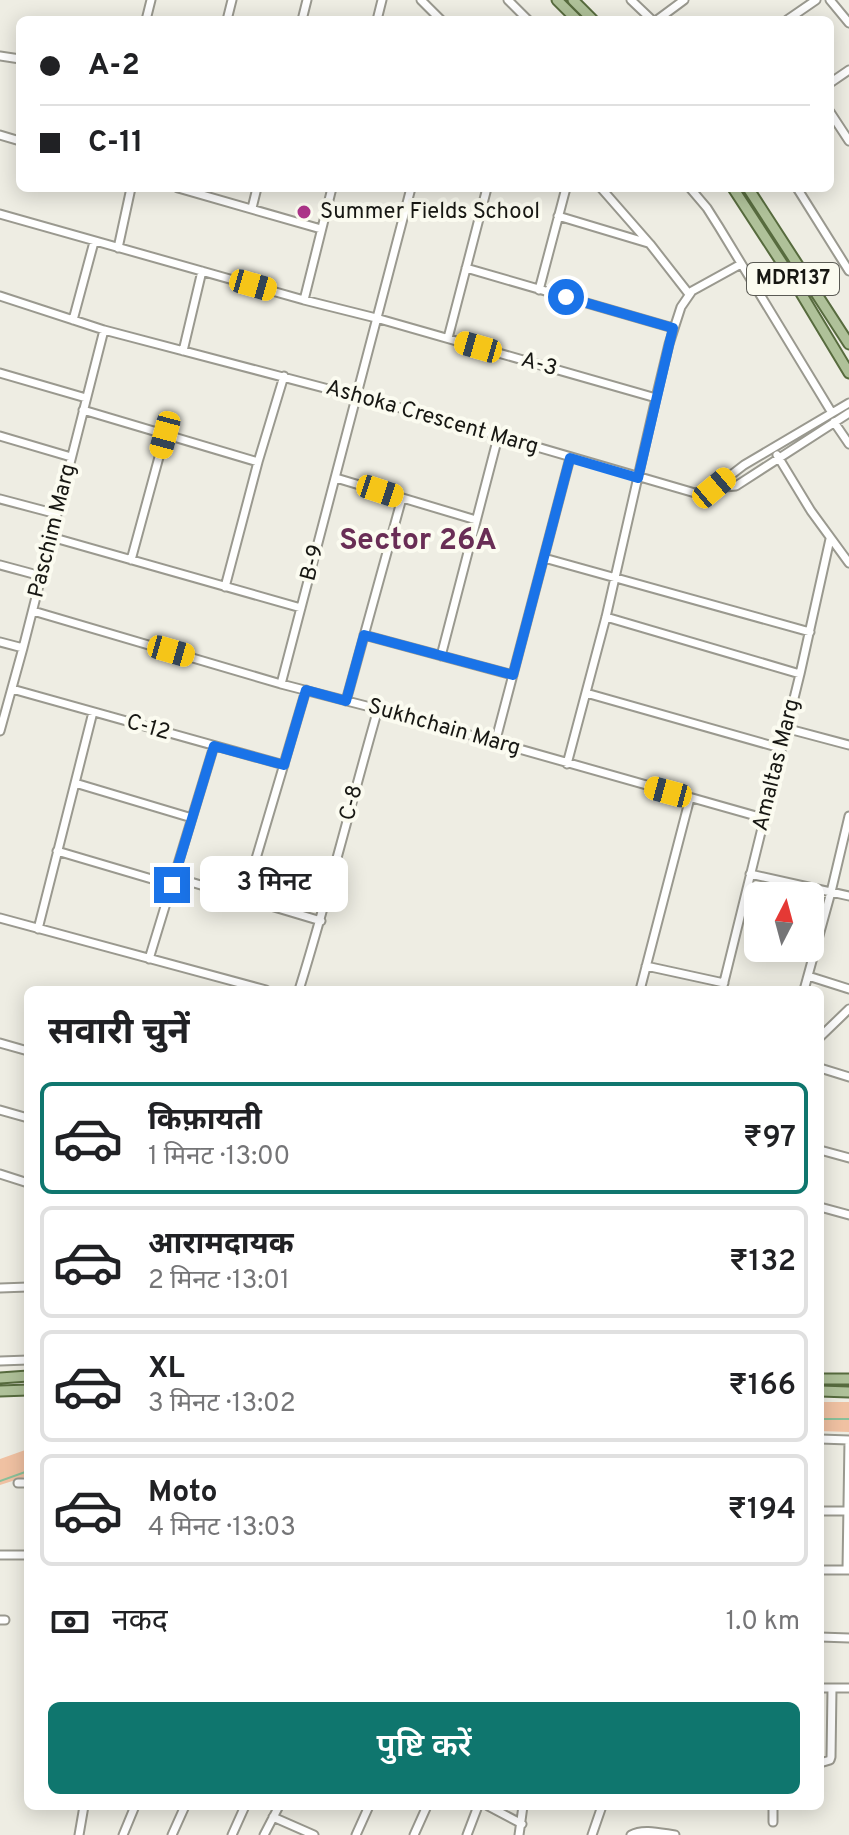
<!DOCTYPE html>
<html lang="hi">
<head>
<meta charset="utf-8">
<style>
	body { margin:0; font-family:Overpass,"Noto Sans Devanagari",sans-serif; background:#f2f2f2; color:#202124; height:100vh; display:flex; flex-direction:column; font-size:30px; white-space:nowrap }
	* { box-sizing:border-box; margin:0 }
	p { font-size:26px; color:#757577 }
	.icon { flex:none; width:44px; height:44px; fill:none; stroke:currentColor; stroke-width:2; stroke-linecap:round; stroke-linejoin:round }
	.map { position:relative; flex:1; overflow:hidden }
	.panel { position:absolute; left:24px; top:986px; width:800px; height:824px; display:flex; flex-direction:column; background:#fff; border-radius:12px; box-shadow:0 4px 20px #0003 }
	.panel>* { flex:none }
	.hud { position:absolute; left:16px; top:16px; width:818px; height:176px; border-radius:12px; box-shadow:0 4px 20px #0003; display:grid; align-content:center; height:176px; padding:0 24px; background:#fff }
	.needle { width:52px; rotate:6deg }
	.fabs { position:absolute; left:744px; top:882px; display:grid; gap:16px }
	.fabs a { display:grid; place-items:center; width:80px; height:80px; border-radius:12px; background:#fff; box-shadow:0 4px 20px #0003; font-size:40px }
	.end { position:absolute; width:36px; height:36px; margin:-18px; border:10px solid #1a73e8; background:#fff; box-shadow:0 0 0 4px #fff }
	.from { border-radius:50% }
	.bubble { position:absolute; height:56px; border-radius:12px; background:#fff; box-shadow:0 4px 20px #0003; font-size:26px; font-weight:600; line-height:56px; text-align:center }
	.car { position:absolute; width:24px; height:48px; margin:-24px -12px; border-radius:10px; box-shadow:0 0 6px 2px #0007; background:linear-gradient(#f5c518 24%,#345 0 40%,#f5c518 0 76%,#345 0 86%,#f5c518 0) }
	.hud b { display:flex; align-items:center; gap:28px; height:76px; font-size:30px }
	.hud b+b { border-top:2px solid #e0e0e0 }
	.hud i { width:20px; height:20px; background:#202124 }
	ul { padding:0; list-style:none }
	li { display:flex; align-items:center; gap:24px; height:112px; margin:0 16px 12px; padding:0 8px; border:4px solid #e0e0e0; border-radius:12px }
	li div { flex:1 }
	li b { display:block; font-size:30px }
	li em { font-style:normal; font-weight:600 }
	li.on { border-color:#0f766e }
	li>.icon { width:72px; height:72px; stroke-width:1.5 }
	h2 { padding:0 24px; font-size:36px; line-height:96px }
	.pay { display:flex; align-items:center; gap:20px; height:88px; padding:0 24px; font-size:30px }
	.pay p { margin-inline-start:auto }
	.cta { display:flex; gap:16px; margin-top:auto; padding:16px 24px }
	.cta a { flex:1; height:92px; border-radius:12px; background:#0f766e; color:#fff; font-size:32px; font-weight:600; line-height:92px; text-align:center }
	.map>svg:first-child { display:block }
	.green { fill:#f0c1a2 }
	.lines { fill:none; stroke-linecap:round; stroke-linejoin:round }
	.stream { stroke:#8ac099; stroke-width:2 }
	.minor-casing { stroke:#9a998f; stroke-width:11 }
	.major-casing { stroke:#576b3e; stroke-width:13 }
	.minor { stroke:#fff; stroke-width:7 }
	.major { stroke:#afc199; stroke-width:9 }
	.route { stroke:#1a73e8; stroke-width:10 }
	.poi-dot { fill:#ad3489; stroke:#fbfbf0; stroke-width:3 }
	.labels { text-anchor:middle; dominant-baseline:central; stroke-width:8; stroke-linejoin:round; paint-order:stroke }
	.shield { fill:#fbfbf0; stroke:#5b5b55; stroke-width:2 }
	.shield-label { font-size:20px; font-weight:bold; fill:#171713 }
	.poi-label { font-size:22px; fill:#171713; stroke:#fbfbf0; text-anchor:start }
	.street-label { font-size:22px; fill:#171713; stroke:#fbfbf0 }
	.district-label { font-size:30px; font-weight:bold; fill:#692d55; stroke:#fbfbf0 }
</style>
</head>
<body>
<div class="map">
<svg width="849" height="1835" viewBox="0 0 849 1835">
	<rect width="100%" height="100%" fill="#eeede3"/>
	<path class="green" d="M820,1402H849V1432L820,1431Z
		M28,1449V1476L0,1485V1459Z"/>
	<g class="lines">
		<path class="stream" d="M820,1419H849
			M0,1481L28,1471"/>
		<defs>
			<path id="minor" d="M421,0L441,20
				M508,0L528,20
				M631,0L652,20
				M830,0L849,23
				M146,20L151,0
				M227,20L232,0
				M302,20L307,0
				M377,20L382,0
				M657,20L684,0
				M787,20L816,0
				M0,56L20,59
				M830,83L849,70
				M830,112L849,141
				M0,135L20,141
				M178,188L321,229
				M601,188L650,244L689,294
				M690,188L707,208L719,227L832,413
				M797,188L849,271
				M252,208L257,188
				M0,214L304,300L376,318L656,398
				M558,216L648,243
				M118,248L131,188
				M466,268L673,328
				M539,290L566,188
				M0,296L104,330L427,415L695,493L714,488L736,486L849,413
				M304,300L332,188
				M73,320L94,242
				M448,338L487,188
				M183,351L202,271
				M0,373L86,398
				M83,410L258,462
				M834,422L849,444
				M0,436L71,457
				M777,455L811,511L849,563
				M336,478L476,520
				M714,488L744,465L849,403
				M0,499L57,514
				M51,537L301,608
				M544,558L810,632
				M131,560L165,435
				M0,565L41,576
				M225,587L258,462L284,376
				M33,611L281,684L378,709L763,818
				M606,617L800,674
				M364,635L513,675
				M0,642L23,648
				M441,656L498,437
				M281,684L411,188
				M12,689L284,765
				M586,693L780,748
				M346,701L402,498
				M785,728L849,745
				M0,731L23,648L104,330
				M495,743L570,458
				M567,764L606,617L656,398L669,344L681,307L692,291L741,264
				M75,783L192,818
				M57,851L172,885
				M750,874L849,896
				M174,877L321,921
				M244,899L306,690
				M0,918L266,990
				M38,929L93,712
				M149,959L214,746
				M646,966L724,983
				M808,976L849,989
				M299,990C328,897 351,803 378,709
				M640,990L690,798
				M722,990L800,674L830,539
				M804,990L831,892L849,816
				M820,1037L849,1009
				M0,1043L28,1051
				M820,1068L849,1077
				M0,1110L28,1118
				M820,1150L849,1158
				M0,1174L28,1183
				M820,1207L849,1215
				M0,1288L28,1287
				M0,1361L28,1360
				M820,1439L849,1440
				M18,1483H28
				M820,1511H848
				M0,1555H28
				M820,1570H849
				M847,1570L849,1440
				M0,1620H5
				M820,1637L849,1638
				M820,1688H849
				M820,1763L830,1760L831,1757L832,1688
				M488,1806L522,1824
				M273,1817L314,1835
				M773,1822V1806
				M79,1835L84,1806
				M123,1835L135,1806
				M172,1835L185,1806
				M232,1835L245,1806
				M264,1835L279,1806
				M356,1835L369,1806
				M414,1835L427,1806
				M467,1835L478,1806
				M519,1835L523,1806
				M592,1835L602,1806
				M631,1835C643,1828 661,1833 675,1835"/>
			<path id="major" d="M557,0L577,20
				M573,0L593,20
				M733,188L793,280L849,373
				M748,188L849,344
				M0,1378L28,1376
				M820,1379H849
				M0,1391L28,1390
				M820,1391L849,1392"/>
		</defs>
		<use href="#minor" class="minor-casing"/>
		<use href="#major" class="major-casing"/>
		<use href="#minor" class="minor"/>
		<use href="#major" class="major"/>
	</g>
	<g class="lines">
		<path class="route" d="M172,885L214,746L284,765L306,690L346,701L364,635L513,675L570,458L638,478L673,328L566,297"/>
	</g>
	<circle class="poi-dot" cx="304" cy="212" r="8"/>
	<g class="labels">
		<rect class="shield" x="747" y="263" width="92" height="32" rx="6"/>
		<g class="shield-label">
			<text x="793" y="279">MDR137</text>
		</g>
		<g class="poi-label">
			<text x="320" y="212">Summer Fields School</text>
		</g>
		<g class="street-label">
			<text transform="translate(539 365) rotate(16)">A-3</text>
			<text transform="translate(432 418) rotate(16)">Ashoka Crescent Marg</text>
			<text transform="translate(53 531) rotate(-76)">Paschim Marg</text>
			<text transform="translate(313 563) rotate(-75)">B-9</text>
			<text transform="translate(148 728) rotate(16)">C-12</text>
			<text transform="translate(444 728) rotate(16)">Sukhchain Marg</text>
			<text transform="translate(777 765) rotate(-76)">Amaltas Marg</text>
			<text transform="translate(352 803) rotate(-75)">C-8</text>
		</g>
		<g class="district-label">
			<text x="418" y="541">Sector 26A</text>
		</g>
	</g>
</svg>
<div class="fabs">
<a><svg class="needle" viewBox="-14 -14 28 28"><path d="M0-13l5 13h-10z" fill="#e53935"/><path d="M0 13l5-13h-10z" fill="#757577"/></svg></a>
</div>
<i class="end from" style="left:566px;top:297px"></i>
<i class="end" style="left:172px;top:885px"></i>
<div class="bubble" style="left:200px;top:856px;width:148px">3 मिनट</div>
<i class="car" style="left:253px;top:285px;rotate:106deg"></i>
<i class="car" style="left:478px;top:347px;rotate:286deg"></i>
<i class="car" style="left:165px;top:435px;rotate:195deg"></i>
<i class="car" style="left:714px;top:488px;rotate:50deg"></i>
<i class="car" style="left:380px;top:491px;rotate:108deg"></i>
<i class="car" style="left:171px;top:651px;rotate:106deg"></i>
<i class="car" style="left:668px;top:792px;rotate:285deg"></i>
<div class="hud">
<b><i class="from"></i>A-2</b>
<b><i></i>C-11</b>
</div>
<section class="panel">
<h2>सवारी चुनें</h2>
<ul>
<li class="on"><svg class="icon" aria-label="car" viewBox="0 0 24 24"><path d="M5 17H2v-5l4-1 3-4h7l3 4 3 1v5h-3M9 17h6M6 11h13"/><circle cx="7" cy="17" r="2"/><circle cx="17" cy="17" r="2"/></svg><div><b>किफ़ायती</b><p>1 मिनट · 13:00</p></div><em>₹97</em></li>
<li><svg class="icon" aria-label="car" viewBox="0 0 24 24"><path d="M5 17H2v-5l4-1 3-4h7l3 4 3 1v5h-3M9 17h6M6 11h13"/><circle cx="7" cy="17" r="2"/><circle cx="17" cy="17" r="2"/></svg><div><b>आरामदायक</b><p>2 मिनट · 13:01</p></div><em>₹132</em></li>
<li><svg class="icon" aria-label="car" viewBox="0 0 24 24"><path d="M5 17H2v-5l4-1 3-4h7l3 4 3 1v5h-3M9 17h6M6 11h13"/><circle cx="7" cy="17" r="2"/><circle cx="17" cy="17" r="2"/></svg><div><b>XL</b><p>3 मिनट · 13:02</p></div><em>₹166</em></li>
<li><svg class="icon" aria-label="car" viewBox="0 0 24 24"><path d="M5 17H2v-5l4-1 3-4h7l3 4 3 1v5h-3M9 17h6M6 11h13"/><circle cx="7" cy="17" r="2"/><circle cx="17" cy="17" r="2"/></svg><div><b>Moto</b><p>4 मिनट · 13:03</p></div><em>₹194</em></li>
</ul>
<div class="pay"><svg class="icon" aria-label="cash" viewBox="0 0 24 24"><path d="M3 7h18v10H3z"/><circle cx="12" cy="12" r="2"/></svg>नकद<p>1.0 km</p></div>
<div class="cta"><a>पुष्टि करें</a></div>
</section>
</div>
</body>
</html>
